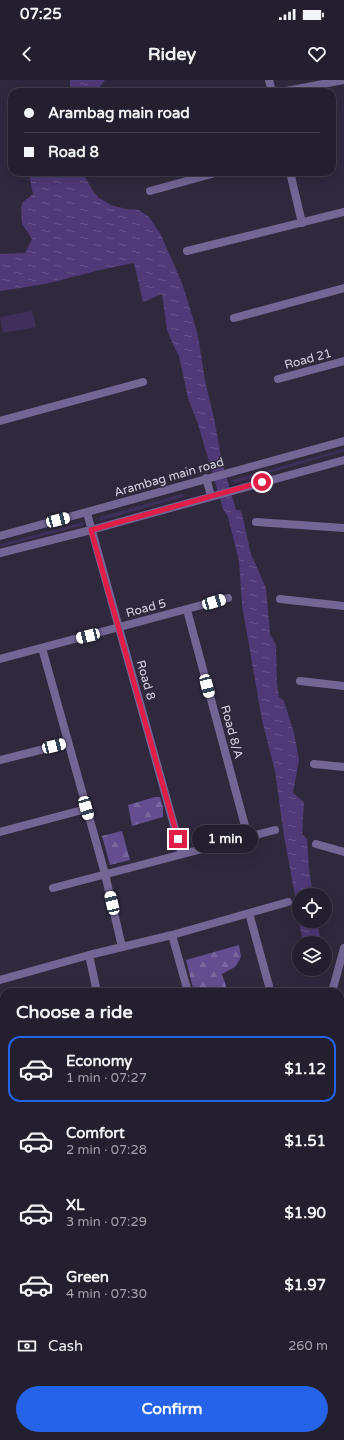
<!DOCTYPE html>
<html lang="en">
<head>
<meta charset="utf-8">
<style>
	body { margin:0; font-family:"Varela Round",sans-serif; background:#2c2736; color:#f1f3f6; height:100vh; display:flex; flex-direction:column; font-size:15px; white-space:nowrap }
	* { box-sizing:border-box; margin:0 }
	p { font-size:13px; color:#a3a2aa }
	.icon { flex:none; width:22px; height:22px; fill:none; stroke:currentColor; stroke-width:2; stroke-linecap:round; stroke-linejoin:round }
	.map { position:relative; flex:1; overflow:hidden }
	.details { position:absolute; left:0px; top:908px; width:344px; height:452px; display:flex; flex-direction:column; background:#241f2e; border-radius:12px 12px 0 0; box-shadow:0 4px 16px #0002,0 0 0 1px #413d4a }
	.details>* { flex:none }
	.banner { position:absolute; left:8px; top:8px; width:328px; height:88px; border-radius:12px; box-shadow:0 4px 16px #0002,0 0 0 1px #413d4a; display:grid; align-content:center; height:88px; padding:0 16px; background:#241f2e }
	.controls { position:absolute; left:292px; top:808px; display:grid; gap:8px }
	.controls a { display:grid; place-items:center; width:40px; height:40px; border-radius:50%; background:#241f2e; box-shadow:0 4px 16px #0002,0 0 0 1px #413d4a; font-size:20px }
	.end { position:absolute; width:18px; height:18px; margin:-9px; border:5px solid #e11d48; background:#fff; box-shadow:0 0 0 2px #fff }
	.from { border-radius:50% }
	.bubble { position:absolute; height:28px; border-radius:14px; background:#241f2e; box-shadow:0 4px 16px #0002,0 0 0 1px #413d4a; font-size:13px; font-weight:700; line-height:28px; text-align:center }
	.car { position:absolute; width:12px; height:24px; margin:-12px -6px; border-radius:5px; box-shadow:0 0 3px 1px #0007; background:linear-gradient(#fff 24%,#345 0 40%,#fff 0 76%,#345 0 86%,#fff 0) }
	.banner b { display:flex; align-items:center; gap:14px; height:38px; font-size:15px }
	.banner b+b { border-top:1px solid #413d4a }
	.banner i { width:10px; height:10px; background:#f1f3f6 }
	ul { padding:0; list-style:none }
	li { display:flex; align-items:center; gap:12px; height:66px; margin:0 8px 6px; padding:0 8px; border:2px solid transparent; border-radius:12px }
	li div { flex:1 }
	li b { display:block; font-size:15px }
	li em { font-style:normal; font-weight:700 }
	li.on { border-color:#2563eb }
	li>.icon { width:36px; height:36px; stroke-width:1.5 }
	h2 { padding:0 16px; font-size:18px; line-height:48px }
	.pay { display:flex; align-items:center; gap:10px; height:44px; padding:0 16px; font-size:15px }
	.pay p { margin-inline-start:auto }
	.button { display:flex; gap:8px; margin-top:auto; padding:8px 16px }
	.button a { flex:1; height:46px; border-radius:24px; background:#2563eb; color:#fff; font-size:16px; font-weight:700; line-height:46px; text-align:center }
	.status { display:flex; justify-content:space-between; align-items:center; height:28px; padding:0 20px; background:#241f2e; direction:ltr }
	.status svg { height:11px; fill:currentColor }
	header { display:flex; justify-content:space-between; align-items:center; height:52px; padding:0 16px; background:#241f2e; font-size:18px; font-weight:700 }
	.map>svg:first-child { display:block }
	.green { fill:#3e305a }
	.forest { fill:url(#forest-firs) }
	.water { fill:url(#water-ripples) }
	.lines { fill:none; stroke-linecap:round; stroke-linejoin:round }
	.minor { stroke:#736594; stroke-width:8 }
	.tertiary { stroke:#736594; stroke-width:8 }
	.route { stroke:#e11d48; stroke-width:5 }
	.labels { text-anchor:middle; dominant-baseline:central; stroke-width:3; stroke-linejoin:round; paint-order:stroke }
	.street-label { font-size:12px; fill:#d8d4e2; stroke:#30293e }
</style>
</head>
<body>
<div class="status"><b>07:25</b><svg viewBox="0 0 49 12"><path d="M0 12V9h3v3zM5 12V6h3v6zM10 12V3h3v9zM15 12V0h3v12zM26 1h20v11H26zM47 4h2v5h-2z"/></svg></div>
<header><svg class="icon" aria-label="back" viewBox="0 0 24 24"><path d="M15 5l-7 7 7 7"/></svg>Ridey<svg class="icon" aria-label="heart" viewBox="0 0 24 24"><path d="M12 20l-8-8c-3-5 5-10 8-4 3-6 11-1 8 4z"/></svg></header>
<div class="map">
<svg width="344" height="1360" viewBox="0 0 344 1360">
	<defs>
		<pattern id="forest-firs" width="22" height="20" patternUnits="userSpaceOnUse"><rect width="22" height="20" fill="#644e8f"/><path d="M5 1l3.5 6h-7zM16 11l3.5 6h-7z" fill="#79679e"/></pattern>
		<pattern id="water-ripples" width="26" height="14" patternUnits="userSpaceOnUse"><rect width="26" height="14" fill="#4f3977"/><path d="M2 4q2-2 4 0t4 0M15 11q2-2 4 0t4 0" fill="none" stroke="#68558a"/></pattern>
	</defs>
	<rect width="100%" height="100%" fill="#30293e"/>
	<path class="green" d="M32,231L36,247L3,253L0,237Z
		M344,369V371L235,403L231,401L232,400Z
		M182,414L184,415L183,417L102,440L100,441L99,439L100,437Z
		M83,442L84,445L0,467L1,464Z"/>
	<path class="forest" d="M155,717H160L163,727V737L132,746L128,725Z
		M122,751L130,780L110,785L102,756Z
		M239,865L241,877L235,887L222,894L228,912H194L186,880Z"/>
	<path class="water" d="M70,0H105L96,12H70Z
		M24,92H84L85,97L93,111L99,118L111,125L126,129L139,130L149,137L161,155L182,203L192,235L198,256L205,300L215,343L222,382L236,430H240L242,434L251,474L266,508L270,554L276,565L277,604L279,617L284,621L294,653L299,680L293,713L304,722L302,754L307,759L309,789L313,815H299V838L284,756L275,691L262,640L242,525L239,481L228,437L223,429L198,344L188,318L179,276L171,260L167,250L162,214L143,222L134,183L100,190L45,204L0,211V174L25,173L32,159L22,144L21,127L23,122L33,114L30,98Z
		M299,841H317L321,863H303Z"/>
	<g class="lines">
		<path class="minor" d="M269,0L272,12
			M281,12L344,0
			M290,92L302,143
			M150,111L219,92
			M187,171L344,132
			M234,238L344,208
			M278,299L344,281
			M0,341L143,302
			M87,433L182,774
			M256,442L344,448
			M280,519L344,526
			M187,530L248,757
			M42,568L105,794L122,867
			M0,579L228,518
			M300,601L344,606
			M0,680L68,663
			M314,684L344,687
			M0,752L86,729
			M316,764L344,772
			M53,808L275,750
			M249,833L269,906
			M172,855L188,912
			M89,875L97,912
			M0,900L89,875L172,855L288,822
			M340,953L344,952
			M0,957L4,956
			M340,1002H344
			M0,1040H4
			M340,1052L344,1053
			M340,1104H344
			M0,1106H4
			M340,1155H344
			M340,1206H344
			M340,1262H344
			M340,1316L344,1317"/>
		<path class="tertiary" d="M206,398L211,416
			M0,456L344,361
			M0,473L91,450L344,380
			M332,912L344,868
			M199,1360L200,1356"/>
	</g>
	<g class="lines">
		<path class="route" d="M178,759L91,450L262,402"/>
	</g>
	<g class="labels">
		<g class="street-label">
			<text transform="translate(308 279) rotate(-15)">Road 21</text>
			<text transform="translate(169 397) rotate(-16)">Arambag main road</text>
			<text transform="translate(146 528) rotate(-15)">Road 5</text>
			<text transform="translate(146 600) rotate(74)">Road 8</text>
			<text transform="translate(232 652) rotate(75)">Road 8/A</text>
		</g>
	</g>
</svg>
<div class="controls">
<a><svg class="icon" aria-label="locate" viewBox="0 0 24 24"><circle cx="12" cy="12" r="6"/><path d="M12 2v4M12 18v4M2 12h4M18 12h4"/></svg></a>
<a><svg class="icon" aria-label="layers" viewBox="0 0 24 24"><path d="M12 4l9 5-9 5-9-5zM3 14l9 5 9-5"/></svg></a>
</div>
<i class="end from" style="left:262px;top:402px"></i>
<i class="end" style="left:178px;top:759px"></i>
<div class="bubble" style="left:192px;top:745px;width:66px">1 min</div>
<i class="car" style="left:58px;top:440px;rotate:75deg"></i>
<i class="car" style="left:214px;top:522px;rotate:74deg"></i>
<i class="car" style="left:88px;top:556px;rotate:256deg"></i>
<i class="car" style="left:207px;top:606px;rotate:165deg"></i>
<i class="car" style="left:54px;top:666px;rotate:76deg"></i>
<i class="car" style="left:86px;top:728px;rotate:164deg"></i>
<i class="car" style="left:112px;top:823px;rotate:347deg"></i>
<div class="banner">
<b><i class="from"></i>Arambag main road</b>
<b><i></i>Road 8</b>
</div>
<section class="details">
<h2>Choose a ride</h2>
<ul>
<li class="on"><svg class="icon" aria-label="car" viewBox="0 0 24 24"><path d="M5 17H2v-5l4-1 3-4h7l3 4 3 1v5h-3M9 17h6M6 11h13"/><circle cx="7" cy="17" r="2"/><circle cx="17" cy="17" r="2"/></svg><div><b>Economy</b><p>1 min · 07:27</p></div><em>$1.12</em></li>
<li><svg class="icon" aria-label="car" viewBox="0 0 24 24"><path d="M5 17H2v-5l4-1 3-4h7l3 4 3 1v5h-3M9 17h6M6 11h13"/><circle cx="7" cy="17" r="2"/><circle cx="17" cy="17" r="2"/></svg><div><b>Comfort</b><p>2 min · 07:28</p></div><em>$1.51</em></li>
<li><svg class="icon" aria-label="car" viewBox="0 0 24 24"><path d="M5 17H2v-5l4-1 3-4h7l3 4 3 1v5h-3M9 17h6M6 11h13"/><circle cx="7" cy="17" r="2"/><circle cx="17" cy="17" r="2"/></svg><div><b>XL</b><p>3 min · 07:29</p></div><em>$1.90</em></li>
<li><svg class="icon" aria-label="car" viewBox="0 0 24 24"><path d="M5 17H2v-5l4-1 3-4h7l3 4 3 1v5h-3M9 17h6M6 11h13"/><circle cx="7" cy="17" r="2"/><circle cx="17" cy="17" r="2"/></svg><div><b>Green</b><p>4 min · 07:30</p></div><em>$1.97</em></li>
</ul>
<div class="pay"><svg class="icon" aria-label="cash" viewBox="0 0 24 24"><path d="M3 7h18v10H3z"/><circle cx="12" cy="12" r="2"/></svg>Cash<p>260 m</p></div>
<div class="button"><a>Confirm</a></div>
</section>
</div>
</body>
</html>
